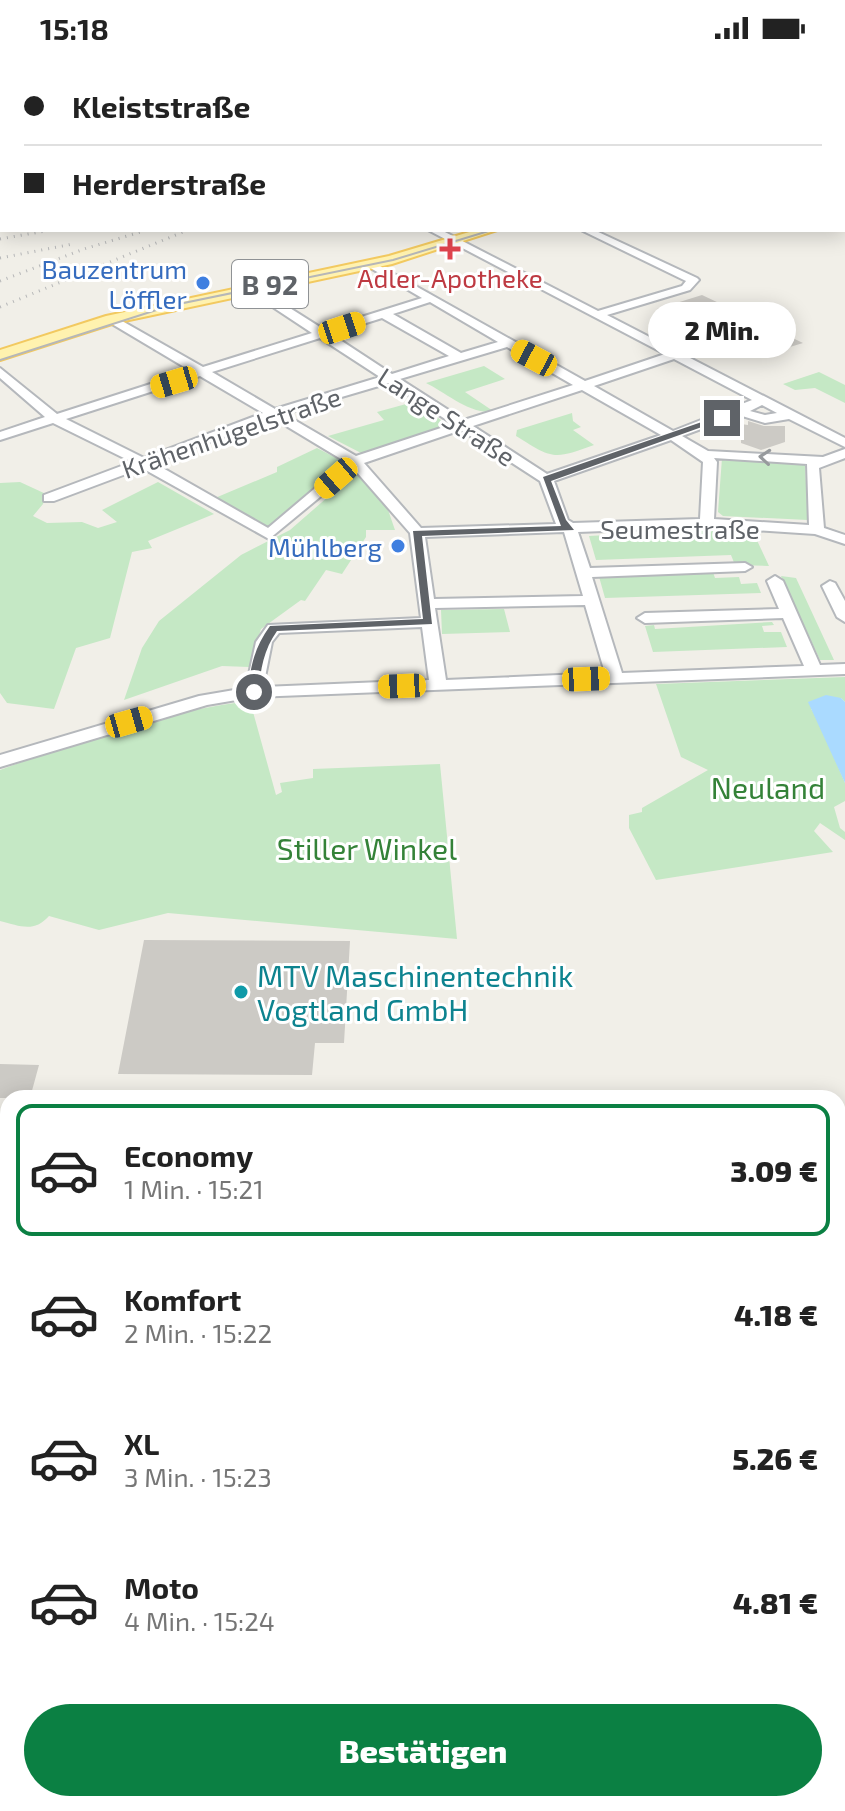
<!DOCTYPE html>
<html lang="de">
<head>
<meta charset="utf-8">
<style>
	body { margin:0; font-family:"Exo 2",sans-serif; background:#f2f2f2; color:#222; height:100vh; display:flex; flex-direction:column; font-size:30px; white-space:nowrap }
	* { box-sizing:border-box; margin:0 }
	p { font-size:26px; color:#767676 }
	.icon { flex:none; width:44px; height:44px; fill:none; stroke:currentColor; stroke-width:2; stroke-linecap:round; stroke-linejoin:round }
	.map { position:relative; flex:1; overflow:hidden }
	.panel { position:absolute; left:0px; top:1034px; width:846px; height:722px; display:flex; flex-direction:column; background:#fff; border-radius:24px 24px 0 0; box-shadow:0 4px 20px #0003 }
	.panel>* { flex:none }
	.banner { position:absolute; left:0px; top:0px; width:846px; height:176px; box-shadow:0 4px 20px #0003; display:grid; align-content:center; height:176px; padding:0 24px; background:#fff }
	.end { position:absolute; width:36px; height:36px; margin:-18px; border:10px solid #5f6368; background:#fff; box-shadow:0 0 0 4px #fff }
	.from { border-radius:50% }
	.bubble { position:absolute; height:56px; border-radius:28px; background:#fff; box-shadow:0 4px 20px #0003; font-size:26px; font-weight:800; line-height:56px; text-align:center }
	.car { position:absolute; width:24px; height:48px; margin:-24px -12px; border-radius:10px; box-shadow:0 0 6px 2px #0007; background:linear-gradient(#f5c518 24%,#345 0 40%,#f5c518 0 76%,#345 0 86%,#f5c518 0) }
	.banner b { display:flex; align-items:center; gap:28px; height:76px; font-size:30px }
	.banner b+b { border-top:2px solid #e0e0e0 }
	.banner i { width:20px; height:20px; background:#222 }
	ul { padding:14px 0 0; list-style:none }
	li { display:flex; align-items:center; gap:24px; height:132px; margin:0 16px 12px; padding:0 8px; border:4px solid transparent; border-radius:16px }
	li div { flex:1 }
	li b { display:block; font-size:30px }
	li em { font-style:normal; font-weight:800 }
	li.on { border-color:#0b8043 }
	li>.icon { width:72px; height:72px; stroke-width:1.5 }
	.action { display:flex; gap:16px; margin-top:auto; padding:16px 24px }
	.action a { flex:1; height:92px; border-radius:48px; background:#0b8043; color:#fff; font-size:32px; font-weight:800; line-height:92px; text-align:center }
	.status { display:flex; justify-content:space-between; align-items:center; height:56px; padding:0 40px; background:#fff; direction:ltr }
	.status svg { height:22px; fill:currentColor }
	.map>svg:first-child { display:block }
	.green { fill:#c5e8c5 }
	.water { fill:#aadaff }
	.building { fill:#cccac5 }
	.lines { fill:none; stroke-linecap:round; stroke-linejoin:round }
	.minor-casing { stroke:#b5b8bc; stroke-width:4 }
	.major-casing { stroke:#f2c960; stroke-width:4 }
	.minor { fill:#fff; fill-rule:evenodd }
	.major { fill:#fff2af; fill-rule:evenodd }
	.tram { stroke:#b6b7b8; stroke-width:2 }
	.rail-far2 { stroke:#b6b7b8; stroke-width:2; stroke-dasharray:1 4; stroke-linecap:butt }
	.rail-far1 { stroke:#b6b7b8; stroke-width:3; stroke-dasharray:1 6; stroke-linecap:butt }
	.rail { stroke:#b6b7b8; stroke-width:7; stroke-dasharray:3 14; stroke-linecap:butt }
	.oneway { stroke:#979a9d }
	.route { fill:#5f6368 }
	.health-dot { fill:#e0444e; stroke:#fff; stroke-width:3 }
	.shop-dot { fill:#3f7fe0; stroke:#fff; stroke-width:3 }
	.culture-dot { fill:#0f9aa8; stroke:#fff; stroke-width:3 }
	.labels { text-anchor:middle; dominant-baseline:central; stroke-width:6; stroke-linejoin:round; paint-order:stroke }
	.far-shop-label { font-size:26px; fill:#366cbe; stroke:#fff; text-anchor:end }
	.far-health-label { font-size:26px; fill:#be3a42; stroke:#fff }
	.far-street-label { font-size:26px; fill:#5f6368; stroke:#fff }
	.shield { fill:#fff; stroke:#8f9295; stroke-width:2 }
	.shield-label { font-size:28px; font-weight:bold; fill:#5f6368 }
	.park-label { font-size:30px; fill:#348238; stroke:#fff }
	.culture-label { font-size:30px; fill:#0d838f; stroke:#fff; text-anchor:start }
</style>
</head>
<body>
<div class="status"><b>15:18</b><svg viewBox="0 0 49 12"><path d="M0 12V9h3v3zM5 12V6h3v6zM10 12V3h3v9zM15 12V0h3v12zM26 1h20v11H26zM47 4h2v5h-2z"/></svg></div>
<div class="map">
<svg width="845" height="1755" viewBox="0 0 845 1755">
	<rect width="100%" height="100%" fill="#f1efe8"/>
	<path class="green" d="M484,310L505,323L465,336L493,355C472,360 445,336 426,327Z
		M819,316L845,329V347L815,332L795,334L783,328Z
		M417,345L447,369L361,397L328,380L384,364L377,356Z
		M572,357L573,365L581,371L573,374L594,389C553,404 553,403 516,380L517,374Z
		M317,392L344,406L343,409L271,470H260L215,442L277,416V411Z
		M722,402L799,406L805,409L808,464L723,460L718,456Z
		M360,416L386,448L395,474H366V481L342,518L326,514L305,545L301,544L261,573L249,611L222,610L124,644L142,592L159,565L241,499L290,474L353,419Z
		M20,426L46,438L43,448L33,460L47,467L82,466L98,472L117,466L102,454L158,426L214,458L148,485L152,492L132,496L110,582L76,592L54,653L7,647L0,637V427Z
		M702,474L754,478L769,510L735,509L731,499L596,504L589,480Z
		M712,513L715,522L739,521L741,528L757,527L761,537L605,542L598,517Z
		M781,520L796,522L834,604H820Z
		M504,553L510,576L442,578L441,554Z
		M772,566L774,569L762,570L764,576H781L787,591L653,596L645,570L654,569L655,573Z
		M845,621V646L841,642L811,653L817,661L845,727V745L834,751L840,772L845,776V784L820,767L814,775L833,796L656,824L629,772V759L642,756V752L708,714L681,701L656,628Z
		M250,645L276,739L282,736L280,727L313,722V713L440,708L457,883L168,857L99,874L49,860C34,877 20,870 0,865V714C81,684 164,655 250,645Z"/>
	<path class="water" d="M826,639L841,642L845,646V727L808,646Z"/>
	<path class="building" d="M702,239L774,273L803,287L780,294L763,287L740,294L657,253Z
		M748,365L764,370H785V386L761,394L741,387V368L748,369Z
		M144,884L350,885L344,987H315L312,1019L118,1018Z
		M0,1008L39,1009L30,1042H0Z"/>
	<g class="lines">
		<defs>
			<path id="minor" d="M336,0H347L349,2H338Z
				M844,8H845V12H844Z
				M844,34H845V40H844Z
				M2,36V42L0,43V37Z
				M844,95H845V102H844Z
				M844,134H845V140H844Z
				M428,174H441L598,255L682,230L686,225L581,174H594L697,222L699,224L690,234L607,259L845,382V391L789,363L765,367L739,359L682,380L708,395L823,401L845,393V402L819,412L824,472L845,479V488L815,478L707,471L578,476L590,512L745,507L752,511L745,515L592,521L622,617L804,610L783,562L645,567L637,562L645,557L779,553L767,525L775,520L783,525L820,609L845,608V618L254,641L207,649L0,711V699L199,640L246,632L256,586L268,569L421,562L410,477L354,413L269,483L142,412L54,445H44V439L132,406L53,367L0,384V376L45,361L0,322V312L57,358L191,315L107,265V261H115L203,311L312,277L247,234V230H255L323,273L422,242L367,210V206L371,205L585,325L665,298ZM430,246L498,286L461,297L393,258ZM382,262L449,300L392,318L331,278ZM320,282L380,321L275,353L212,316ZM507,291L573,329L464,364L400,323ZM674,303L752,344L673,375L594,330ZM200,320L263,357L144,402L66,363ZM389,327L453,368L356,400L284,358ZM582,334L661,379L547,418L473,370ZM762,349L777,357L765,359L750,355ZM273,362L346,406L268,472L154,407ZM461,374L540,425L556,468L421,472L364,407ZM671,384L703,406L700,463L573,467L568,464L554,425ZM714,402L807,408L809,469L714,463L717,406ZM564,476L583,540L434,543L425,481ZM585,549L605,617L446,624L435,552ZM422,571L429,624L263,631L272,586L279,577Z
				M830,525L835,527L845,545V566L837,561L822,530Z
				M0,1555H8V1585H0Z
				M550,1748H582V1755H550Z"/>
			<path id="major" d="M844,86H845V94H844Z
				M476,174H497L392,208L115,267L0,304V294L106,260L389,200Z"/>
		</defs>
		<use href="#minor" class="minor-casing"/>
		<use href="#major" class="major-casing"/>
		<use href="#minor" class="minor"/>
		<use href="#major" class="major"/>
		<path class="tram" d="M0,304L169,250L393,204L492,174"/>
		<path class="rail-far2" d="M45,0L52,2"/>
		<path class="rail-far1" d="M0,183L51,174
			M0,202L73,188
			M0,225L84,193L147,174
			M0,251L188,174"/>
		<path class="rail" d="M838,1347L845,1344
			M838,1361L845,1357
			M0,1519H8
			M0,1533H8"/>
	</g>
	<defs><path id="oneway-chevron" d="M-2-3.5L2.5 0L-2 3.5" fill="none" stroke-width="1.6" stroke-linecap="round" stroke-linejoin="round" transform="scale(2)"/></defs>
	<use class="oneway" href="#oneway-chevron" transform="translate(765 401) rotate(-175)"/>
	<path class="route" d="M719,360L727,362L551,425L566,464L574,474L422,480L432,568L277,575C264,593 260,614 259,636L254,639L248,636C250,611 255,590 270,570L423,563L413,475L561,470L543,421Z"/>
	<path class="health-dot" d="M446 181h8v8h8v8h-8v8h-8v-8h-8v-8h8z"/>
	<g class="shop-dot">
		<circle cx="203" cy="227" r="8"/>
		<circle cx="398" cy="490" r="8"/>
	</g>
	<circle class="culture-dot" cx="241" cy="936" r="8"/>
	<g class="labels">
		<g class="far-shop-label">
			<text x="187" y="212">Bauzentrum<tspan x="187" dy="30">Löffler</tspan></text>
			<text x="382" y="490">Mühlberg</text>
		</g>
		<g class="far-health-label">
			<text x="450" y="221">Adler-Apotheke</text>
		</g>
		<g class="far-street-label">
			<text transform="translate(447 360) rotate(33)">Lange Straße</text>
			<text transform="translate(231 376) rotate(-19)">Krähenhügelstraße</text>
			<text x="680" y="472">Seumestraße</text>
		</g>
		<rect class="shield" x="232" y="204" width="76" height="48" rx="6"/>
		<g class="shield-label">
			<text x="270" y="228">B 92</text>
		</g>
		<g class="park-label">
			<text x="768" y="731">Neuland</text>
			<text x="367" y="792">Stiller Winkel</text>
		</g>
		<g class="culture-label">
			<text x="257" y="919">MTV Maschinentechnik<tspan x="257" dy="34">Vogtland GmbH</tspan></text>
		</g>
	</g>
</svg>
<i class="end from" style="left:254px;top:636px"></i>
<i class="end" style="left:722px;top:362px"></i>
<div class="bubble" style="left:648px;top:246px;width:148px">2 Min.</div>
<i class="car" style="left:342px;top:272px;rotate:72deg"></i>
<i class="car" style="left:534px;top:302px;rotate:298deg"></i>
<i class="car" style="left:174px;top:326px;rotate:253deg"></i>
<i class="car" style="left:336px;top:422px;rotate:229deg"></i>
<i class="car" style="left:586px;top:623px;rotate:88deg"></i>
<i class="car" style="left:402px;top:630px;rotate:268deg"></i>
<i class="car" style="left:129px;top:666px;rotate:74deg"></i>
<div class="banner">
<b><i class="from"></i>Kleiststraße</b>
<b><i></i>Herderstraße</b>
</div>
<section class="panel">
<ul>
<li class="on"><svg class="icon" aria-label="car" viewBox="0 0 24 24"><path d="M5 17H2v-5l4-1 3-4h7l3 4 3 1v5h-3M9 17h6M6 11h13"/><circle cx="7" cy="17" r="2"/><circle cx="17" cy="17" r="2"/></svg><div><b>Economy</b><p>1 Min. · 15:21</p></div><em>3.09 €</em></li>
<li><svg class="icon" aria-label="car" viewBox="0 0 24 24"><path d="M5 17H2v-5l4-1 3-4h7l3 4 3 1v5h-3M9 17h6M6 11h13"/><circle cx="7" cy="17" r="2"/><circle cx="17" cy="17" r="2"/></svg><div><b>Komfort</b><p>2 Min. · 15:22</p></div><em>4.18 €</em></li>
<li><svg class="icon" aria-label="car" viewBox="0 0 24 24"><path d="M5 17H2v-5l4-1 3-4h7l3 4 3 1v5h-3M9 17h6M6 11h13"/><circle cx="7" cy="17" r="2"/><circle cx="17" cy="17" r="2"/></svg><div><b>XL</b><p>3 Min. · 15:23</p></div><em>5.26 €</em></li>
<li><svg class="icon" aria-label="car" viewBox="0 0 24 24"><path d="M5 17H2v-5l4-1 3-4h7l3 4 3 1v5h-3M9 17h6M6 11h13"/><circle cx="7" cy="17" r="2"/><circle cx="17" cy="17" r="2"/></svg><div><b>Moto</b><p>4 Min. · 15:24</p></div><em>4.81 €</em></li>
</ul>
<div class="action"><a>Bestätigen</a></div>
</section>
</div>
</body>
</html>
